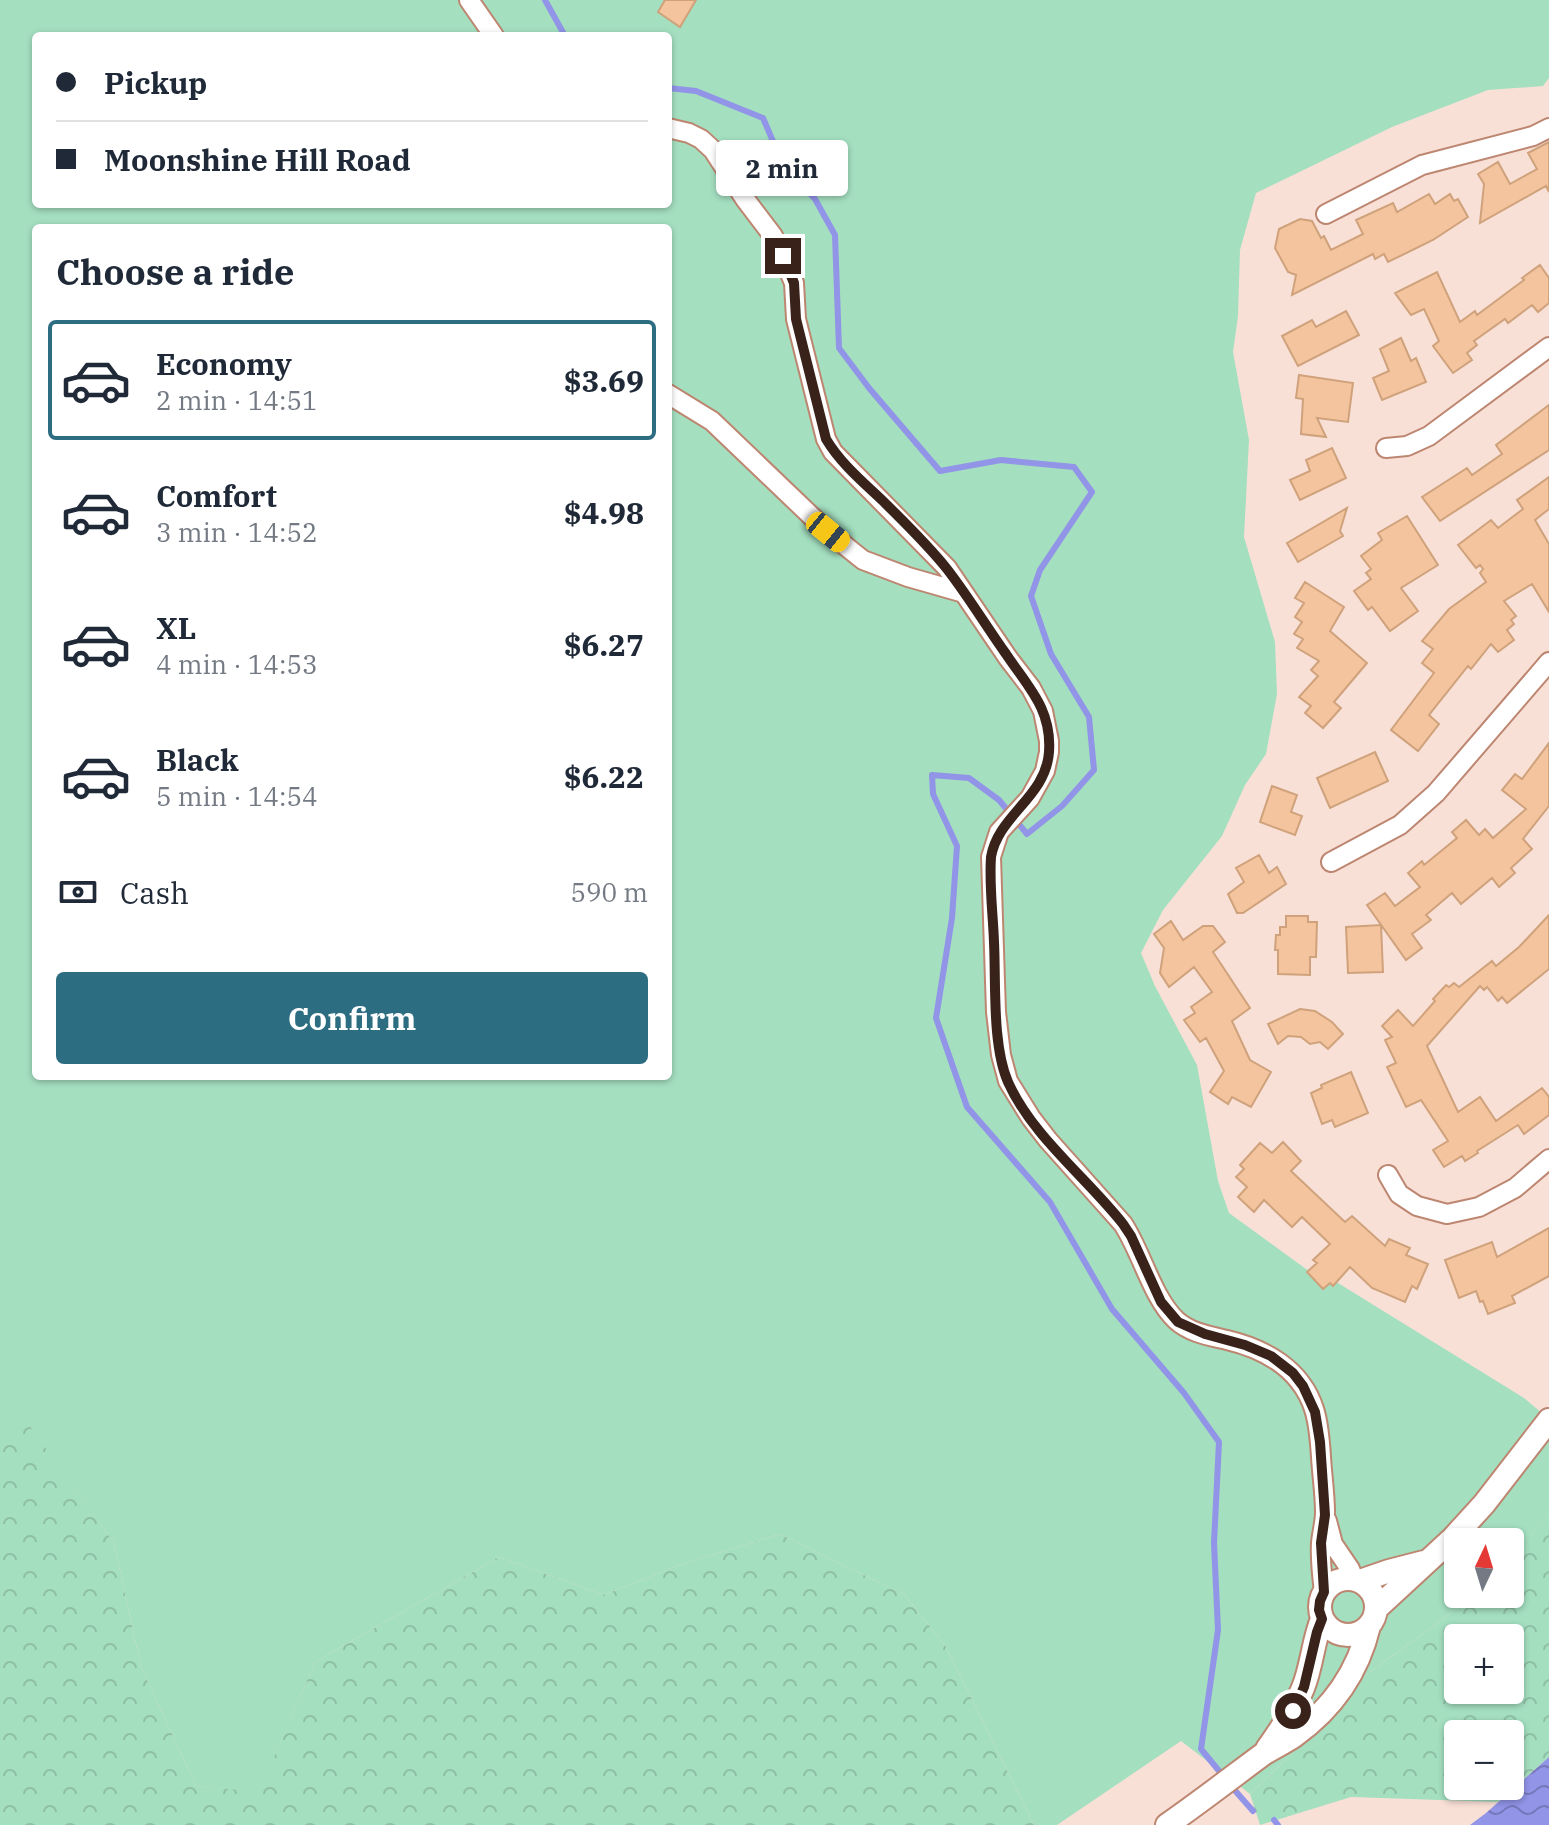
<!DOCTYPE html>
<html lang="en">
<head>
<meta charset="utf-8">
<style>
	body { margin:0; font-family:"IBM Plex Serif",serif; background:#f2f2f3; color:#1f2937; height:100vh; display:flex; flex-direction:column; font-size:30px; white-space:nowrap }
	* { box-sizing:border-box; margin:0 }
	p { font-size:26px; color:#747a83 }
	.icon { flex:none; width:44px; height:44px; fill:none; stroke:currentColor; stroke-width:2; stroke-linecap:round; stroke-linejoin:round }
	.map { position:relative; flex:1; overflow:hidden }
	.panel { position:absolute; left:32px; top:224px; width:640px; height:856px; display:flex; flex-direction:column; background:#fff; border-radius:8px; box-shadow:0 2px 6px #0004 }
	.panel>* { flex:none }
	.top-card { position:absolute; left:32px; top:32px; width:640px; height:176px; border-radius:8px; box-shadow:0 2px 6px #0004; display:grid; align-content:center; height:176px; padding:0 24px; background:#fff }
	.needle { width:52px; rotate:4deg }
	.buttons { position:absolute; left:1444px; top:1528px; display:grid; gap:16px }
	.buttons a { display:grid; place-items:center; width:80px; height:80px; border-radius:8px; background:#fff; box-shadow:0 2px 6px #0004; font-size:40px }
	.end { position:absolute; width:36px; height:36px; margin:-18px; border:10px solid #38221a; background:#fff; box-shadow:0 0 0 4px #fff }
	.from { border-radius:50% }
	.bubble { position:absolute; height:56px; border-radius:8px; background:#fff; box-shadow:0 2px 6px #0004; font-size:26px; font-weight:700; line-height:56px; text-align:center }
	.car { position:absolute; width:24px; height:48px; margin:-24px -12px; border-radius:10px; box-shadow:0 0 6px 2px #0007; background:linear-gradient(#f5c518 24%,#345 0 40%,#f5c518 0 76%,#345 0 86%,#f5c518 0) }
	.top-card b { display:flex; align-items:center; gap:28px; height:76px; font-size:30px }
	.top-card b+b { border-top:2px solid #e0e1e3 }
	.top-card i { width:20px; height:20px; background:#1f2937 }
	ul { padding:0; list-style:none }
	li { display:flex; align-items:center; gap:24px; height:120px; margin:0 16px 12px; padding:0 8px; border:4px solid transparent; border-radius:8px }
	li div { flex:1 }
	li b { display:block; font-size:30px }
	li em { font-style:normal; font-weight:700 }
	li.on { border-color:#2d6d81 }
	li>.icon { width:72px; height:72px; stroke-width:1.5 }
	h2 { padding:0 24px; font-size:36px; line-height:96px }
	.pay { display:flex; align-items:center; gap:20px; height:88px; padding:0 24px; font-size:30px }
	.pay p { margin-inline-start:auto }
	.button { display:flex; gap:16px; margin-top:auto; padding:16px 24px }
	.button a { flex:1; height:92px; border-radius:8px; background:#2d6d81; color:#fff; font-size:32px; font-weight:700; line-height:92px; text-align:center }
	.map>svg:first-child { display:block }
	.grass { fill:#a4dfc0; fill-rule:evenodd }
	.forest { fill:url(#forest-crowns); fill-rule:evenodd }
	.water { fill:url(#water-waves) }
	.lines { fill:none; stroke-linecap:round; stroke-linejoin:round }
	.stream { stroke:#9194e7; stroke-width:6 }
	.building { fill:#f3c49d; stroke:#cfa27c; stroke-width:2 }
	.minor-casing { stroke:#bd8671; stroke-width:22 }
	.tertiary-casing { stroke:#bd8671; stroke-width:26 }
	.minor { stroke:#fff; stroke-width:18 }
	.tertiary { stroke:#fff; stroke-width:22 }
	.route { stroke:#38221a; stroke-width:10 }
</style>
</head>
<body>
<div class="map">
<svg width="1549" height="1825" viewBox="0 0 1549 1825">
	<defs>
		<pattern id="forest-crowns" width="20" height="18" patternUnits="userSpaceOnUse" patternTransform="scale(2)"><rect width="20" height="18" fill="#a4dfc0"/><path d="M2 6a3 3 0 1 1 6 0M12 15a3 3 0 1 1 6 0" fill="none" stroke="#8ebfa4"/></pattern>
		<pattern id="water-waves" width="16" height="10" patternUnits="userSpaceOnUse" patternTransform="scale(2)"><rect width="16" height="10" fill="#9194e7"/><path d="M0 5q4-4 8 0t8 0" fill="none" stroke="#7778ba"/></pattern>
	</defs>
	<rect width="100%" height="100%" fill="#f9e0d7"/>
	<path class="grass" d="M0,0H1549V78L1543,86L1488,90L1392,127L1256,193L1240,250L1238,316L1233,352L1249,440L1244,537L1275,642L1277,694L1266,754L1245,785L1222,836L1163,910L1141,953L1155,986L1197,1065L1218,1181L1229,1213L1306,1269L1338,1283L1524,1398L1549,1419V1510L1512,1562L1510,1564V1542H1458V1594H1474L1443,1619L1366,1675L1334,1713L1250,1794L1181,1741L1057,1825H1034L946,1647L905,1595L780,1534L679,1565L604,1595L499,1557L315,1662L259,1793L196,1786L141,1667L114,1543L29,1426H0ZM36,36H668V204H36ZM36,228H668V1076H36Z"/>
	<path class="forest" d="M29,1425L114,1543L141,1667L196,1786L259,1792L315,1662L499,1557L604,1595L679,1565L780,1534L905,1595L946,1647L1034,1825H0V1426Z
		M1549,1510V1757L1498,1802L1351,1797L1260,1825L1250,1794L1334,1713L1344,1696L1366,1675L1443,1619L1474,1594H1510V1564ZM1458,1638H1510V1690H1458ZM1458,1734H1510V1786H1458Z"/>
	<path class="water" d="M1549,1757V1825H1470L1486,1813Z"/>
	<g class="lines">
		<path class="stream" d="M545,0L565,36
			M668,88L696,91L763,118L784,167L815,199L835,235L839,348L869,388L940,471L1001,460L1074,467L1092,492L1040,570L1031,596L1051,654L1089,717L1094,770L1062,806L1027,834L999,800L969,778L932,775L933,794L957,846L952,918L936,1018L967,1107L1050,1202L1112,1309L1184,1393L1219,1442L1214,1543L1218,1630L1201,1749L1224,1777
			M1231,1786L1253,1811
			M1274,1820L1278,1825"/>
	</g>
	<path class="building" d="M665,0H696L680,27L658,12Z
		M1549,142V192L1546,186L1480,223L1484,184L1478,174L1498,162L1510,184L1537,169L1528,153Z
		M1429,194L1435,204L1450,194L1454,201L1458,199L1468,217L1433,240L1388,262L1384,254L1375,259L1373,254L1292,295L1296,275L1288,272L1275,248L1279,229L1300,219L1312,221L1321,238L1324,236L1331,250L1363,234L1356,220L1393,203L1397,212Z
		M1540,265L1549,278V303L1538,312L1532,305L1508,323L1505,319L1474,341L1477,345L1467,353L1472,360L1453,373L1433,346L1439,341L1424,309L1411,315L1395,293L1437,272L1460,322L1475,311L1477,315L1524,280L1522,278Z
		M1346,311L1359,335L1298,366L1282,336L1312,320L1316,327Z
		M1401,338L1411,361L1416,358L1426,382L1382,400L1373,378L1389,371L1380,349Z
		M1299,375L1353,383L1348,422L1317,418L1326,437L1301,434L1303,399L1296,398Z
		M1549,405V450L1440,521L1422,497L1467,468L1472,475L1502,454L1496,445Z
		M1332,448L1346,478L1300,500L1290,480L1310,471L1306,460Z
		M1549,477V509L1535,520L1549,544V612L1532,584L1504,601L1516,616L1511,620L1514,624L1507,630L1514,640L1498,652L1491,644L1471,669L1468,666L1429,715L1439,724L1418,751L1391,730L1434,673L1422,663L1433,649L1422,641L1449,609L1486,582L1480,573L1483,569L1480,565L1476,568L1458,545L1491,520L1498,528L1523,509L1517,500Z
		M1347,508L1340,531L1343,536L1298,562L1287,543Z
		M1407,516L1438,565L1401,588L1418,611L1390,631L1372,607L1368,610L1354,591L1371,579L1366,573L1371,569L1361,556L1382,540L1378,533Z
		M1305,582L1344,607L1330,631L1367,663L1334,702L1341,708L1323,728L1305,713L1311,706L1299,697L1318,676L1311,670L1319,661L1297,648L1303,639L1294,634L1302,622L1295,617L1304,603L1295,598Z
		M1549,743V806L1523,839L1532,849L1511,868L1515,873L1499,887L1492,878L1461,904L1452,893L1426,915L1431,920L1412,934L1422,948L1406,960L1367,905L1385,893L1395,906L1420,887L1408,873L1422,861L1424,865L1457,838L1452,832L1466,820L1479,835L1485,829L1493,838L1526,809L1502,790L1515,774L1522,779Z
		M1375,752L1388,781L1330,808L1317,778Z
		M1272,786L1297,795L1291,812L1302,816L1295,835L1260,822Z
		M1259,855L1269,873L1277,867L1286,884L1243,913H1237L1228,894L1244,882L1236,868Z
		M1549,915V969L1507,1003L1502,997L1498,1001L1487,987L1484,990L1480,986L1427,1046L1458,1112L1480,1097L1496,1121L1542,1088L1549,1097V1115L1524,1134L1518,1125L1477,1151L1478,1153L1465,1161L1462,1156L1444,1167L1433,1150L1448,1141L1421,1100L1406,1107L1387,1067L1396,1063L1385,1040L1392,1037L1382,1026L1398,1010L1413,1026L1435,1001L1433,999L1446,985L1449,987L1454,983L1459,987L1492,961L1496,966L1519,947Z
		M1286,916H1308V922H1317L1316,957H1310V975L1278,974V950H1275L1276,935H1280V927H1286Z
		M1171,921L1183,940L1203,926H1213L1225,942L1213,952L1250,1008L1232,1021L1250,1060L1271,1072L1251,1107L1232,1097L1228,1104L1210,1092L1224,1071L1206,1038L1200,1042L1184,1020L1195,1013L1191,1007L1212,992L1194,967L1169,987L1160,973L1164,948L1154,934Z
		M1381,925L1383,972L1348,973L1346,927Z
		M1300,1009L1315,1011L1332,1022L1343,1034L1328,1049L1320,1042L1310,1044L1301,1037L1288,1036L1278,1044L1268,1024Z
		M1351,1072L1368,1113L1335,1127L1332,1120L1322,1124L1311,1093L1322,1088L1321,1085Z
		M1283,1142L1301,1161L1291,1171L1345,1222L1352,1216L1385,1246L1389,1239L1410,1248L1406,1255L1428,1264L1417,1289L1412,1286L1405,1302L1372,1288L1350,1267L1333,1286L1330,1283L1323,1289L1307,1272L1317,1263L1313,1260L1330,1244L1302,1217L1292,1227L1264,1200L1254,1212L1238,1197L1247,1187L1236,1177L1244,1169L1240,1165L1260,1143L1272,1153Z
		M1549,1228V1276L1512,1296L1515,1303L1488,1314L1483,1301L1480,1302L1476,1291L1459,1298L1445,1260L1492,1242L1497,1257Z"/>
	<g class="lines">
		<defs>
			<path id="minor" d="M469,0L494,36
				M668,128L689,133L701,139L713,150L745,199L773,236L783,256L794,283L796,319L826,439L833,452L947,568L1008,658L1031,688L1043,711L1049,741V752L1045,771L1030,798L999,832L991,857L996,1012L1001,1055L1008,1081L1031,1118L1048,1140L1123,1224C1142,1253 1152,1297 1176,1320C1190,1333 1210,1336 1227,1340C1265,1349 1301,1369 1314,1409C1319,1424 1320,1441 1321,1457C1322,1475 1325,1494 1325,1512C1325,1522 1322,1532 1321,1543C1320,1559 1322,1576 1324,1592
				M1326,214L1422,165L1533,136L1549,128
				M668,394L712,421L828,532L863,560L908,577L964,593
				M1386,448L1407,446L1429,436L1549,347
				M1331,862L1400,825L1436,793L1549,662
				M1388,1175L1399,1194L1417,1206L1447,1214L1479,1207L1515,1188L1549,1159
				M1327,1521L1333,1544L1350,1569L1354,1579"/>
			<path id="tertiary" d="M1320 1607a28 28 0 1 1 56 0a28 28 0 1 1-56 0Z
				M1360,1581L1389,1571L1424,1562
				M1376,1609L1453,1538L1484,1504L1549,1420
				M1267,1749C1281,1729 1294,1710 1303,1688C1312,1666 1313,1641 1322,1619
				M1167,1825C1200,1802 1231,1778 1262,1755C1272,1748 1284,1743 1294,1736C1332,1709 1358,1672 1369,1626"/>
		</defs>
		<use href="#minor" class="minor-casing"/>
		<use href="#tertiary" class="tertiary-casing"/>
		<use href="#minor" class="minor"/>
		<use href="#tertiary" class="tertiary"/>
	</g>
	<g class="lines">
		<path class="route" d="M783,256L794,283L796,319L826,439C841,464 863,482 884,502C905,523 928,545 947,569C968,596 986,626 1006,654C1028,687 1052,709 1049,752C1046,797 998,815 991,857C989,885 993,914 994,942C996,983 992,1045 1008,1082C1032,1136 1087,1178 1123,1224L1131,1236L1161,1302L1178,1322L1205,1334L1245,1345L1271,1356L1293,1373L1303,1386L1315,1412L1320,1442L1325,1515L1321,1543L1324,1592L1320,1601L1319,1610L1322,1619L1317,1632L1304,1687L1293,1711"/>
	</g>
</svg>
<div class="buttons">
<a><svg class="needle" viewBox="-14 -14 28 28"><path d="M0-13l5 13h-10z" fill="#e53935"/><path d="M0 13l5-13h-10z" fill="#747a83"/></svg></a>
<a>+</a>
<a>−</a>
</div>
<i class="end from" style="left:1293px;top:1711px"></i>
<i class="end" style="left:783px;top:256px"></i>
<div class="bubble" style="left:716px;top:140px;width:132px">2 min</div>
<i class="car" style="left:828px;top:532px;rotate:129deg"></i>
<div class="top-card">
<b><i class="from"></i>Pickup</b>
<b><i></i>Moonshine Hill Road</b>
</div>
<section class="panel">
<h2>Choose a ride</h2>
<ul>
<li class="on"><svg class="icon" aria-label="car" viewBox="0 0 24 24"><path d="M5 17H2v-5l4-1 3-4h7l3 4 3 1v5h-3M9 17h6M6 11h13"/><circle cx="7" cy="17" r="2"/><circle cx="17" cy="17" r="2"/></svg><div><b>Economy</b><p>2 min · 14:51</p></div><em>$3.69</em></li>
<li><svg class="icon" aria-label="car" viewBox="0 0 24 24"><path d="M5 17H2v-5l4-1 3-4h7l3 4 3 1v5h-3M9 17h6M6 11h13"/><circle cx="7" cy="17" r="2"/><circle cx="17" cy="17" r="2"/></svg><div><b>Comfort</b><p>3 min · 14:52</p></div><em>$4.98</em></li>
<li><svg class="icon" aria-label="car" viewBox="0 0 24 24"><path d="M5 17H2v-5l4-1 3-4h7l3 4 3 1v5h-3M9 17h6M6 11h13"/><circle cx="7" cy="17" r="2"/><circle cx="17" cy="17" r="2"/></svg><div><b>XL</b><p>4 min · 14:53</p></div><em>$6.27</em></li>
<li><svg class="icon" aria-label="car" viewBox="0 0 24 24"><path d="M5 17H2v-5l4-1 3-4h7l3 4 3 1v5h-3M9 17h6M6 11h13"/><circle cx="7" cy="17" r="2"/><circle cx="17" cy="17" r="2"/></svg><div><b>Black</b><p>5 min · 14:54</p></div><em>$6.22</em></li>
</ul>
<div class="pay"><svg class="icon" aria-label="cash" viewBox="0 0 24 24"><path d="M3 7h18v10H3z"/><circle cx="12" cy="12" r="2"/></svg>Cash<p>590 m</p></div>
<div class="button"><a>Confirm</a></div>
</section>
</div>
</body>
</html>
